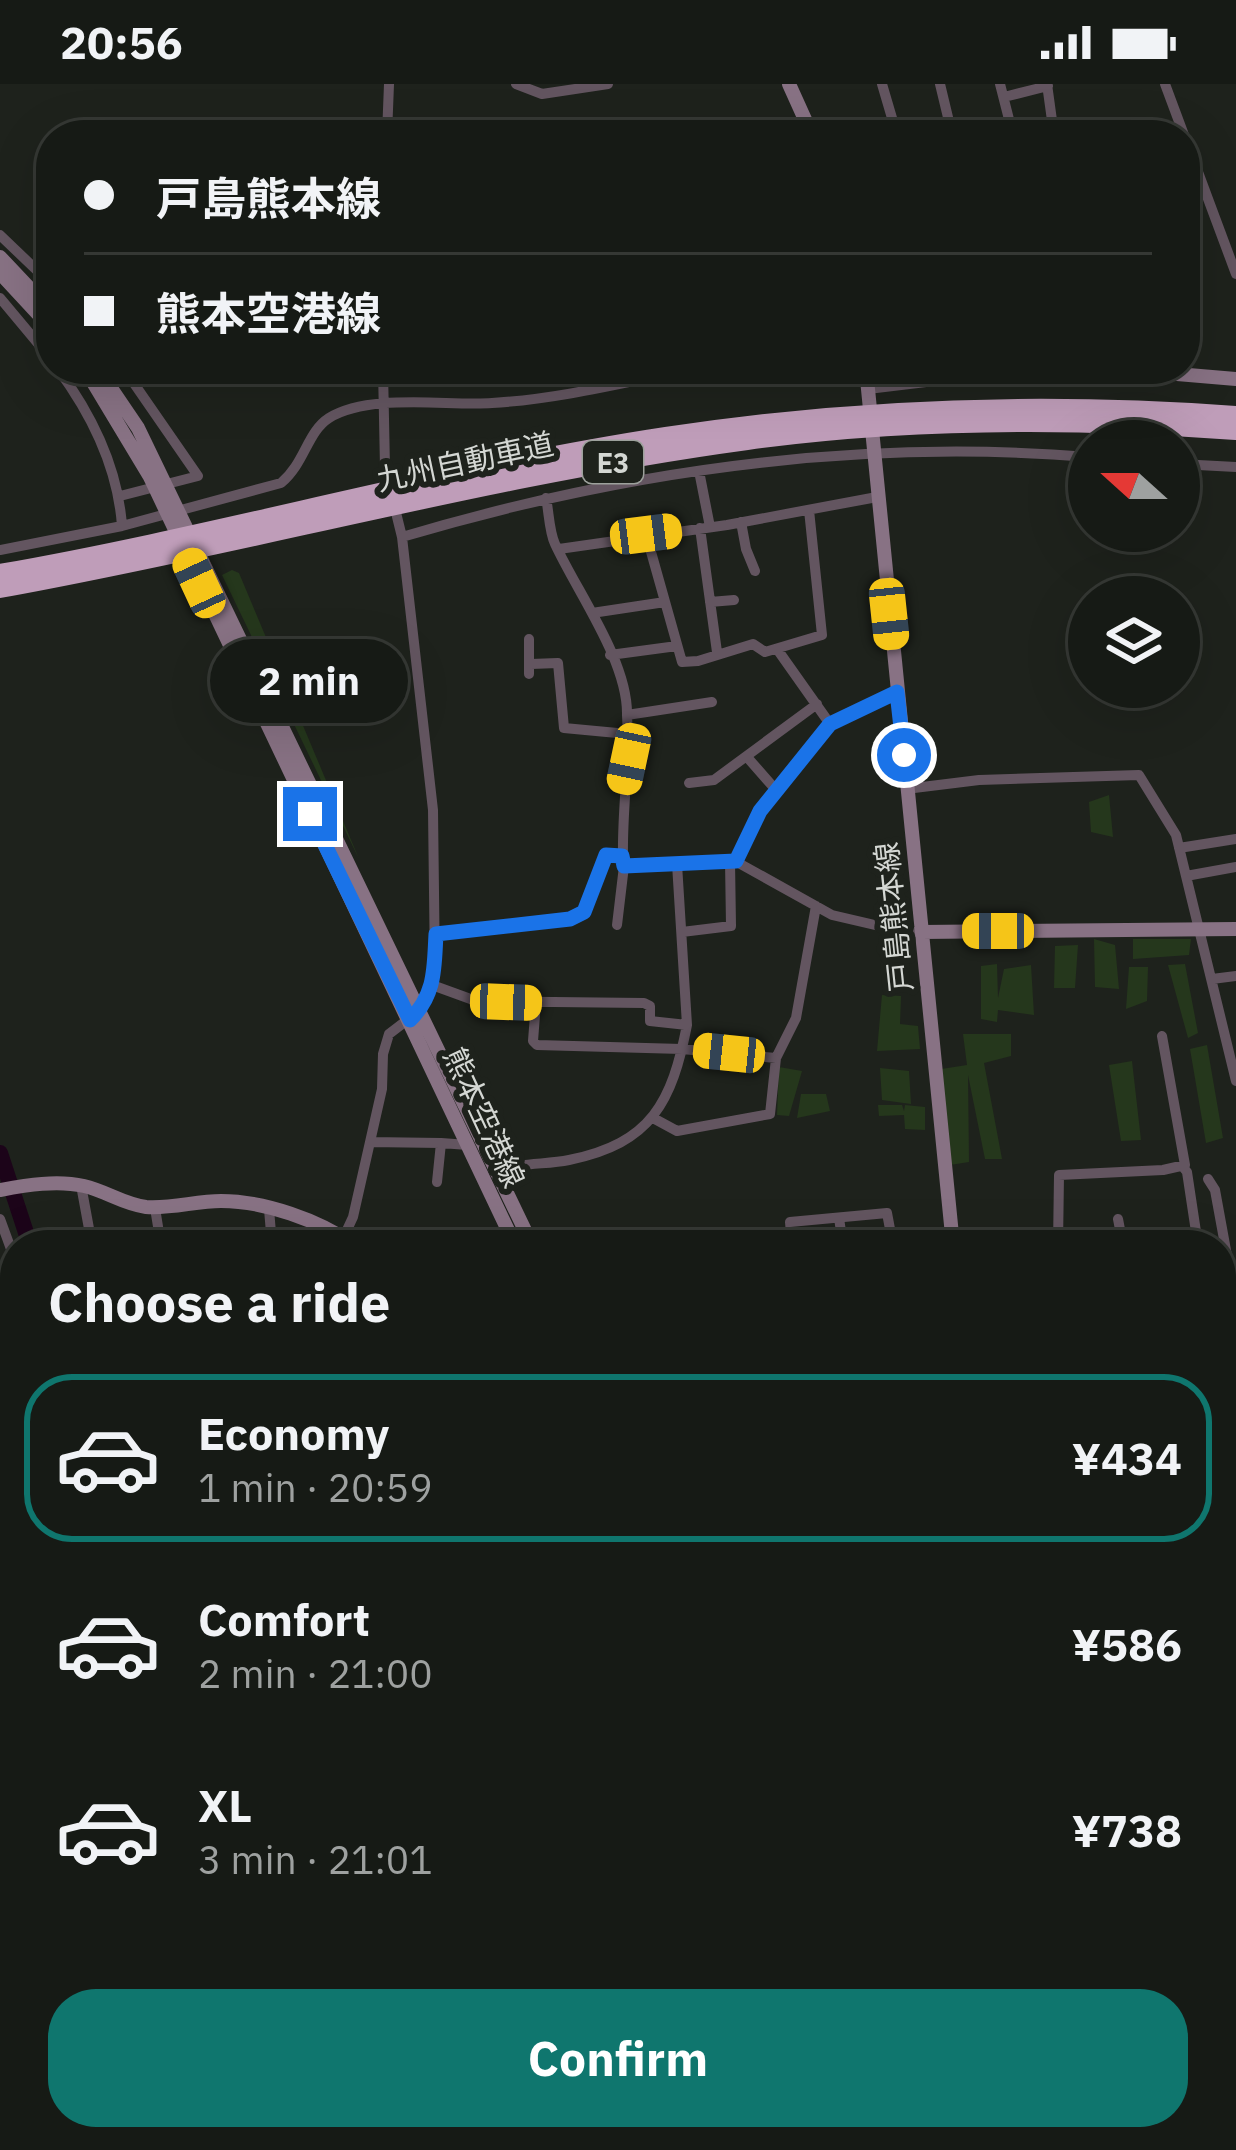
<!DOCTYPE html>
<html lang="en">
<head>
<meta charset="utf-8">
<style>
	body { margin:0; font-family:"IBM Plex Sans","Noto Sans JP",sans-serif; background:#232722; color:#f1f3f6; height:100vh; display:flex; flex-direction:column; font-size:45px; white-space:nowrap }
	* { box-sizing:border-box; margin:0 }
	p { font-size:39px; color:#9ea1a0 }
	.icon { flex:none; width:66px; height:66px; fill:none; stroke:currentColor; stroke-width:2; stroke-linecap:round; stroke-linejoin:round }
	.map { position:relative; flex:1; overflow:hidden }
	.side { position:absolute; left:0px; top:1146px; width:1236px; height:921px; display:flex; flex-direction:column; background:#161a15; border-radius:48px 48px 0 0; box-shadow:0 12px 48px #0002,0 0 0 3px #353834 }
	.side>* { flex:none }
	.guide { position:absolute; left:36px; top:36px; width:1164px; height:264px; border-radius:48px; box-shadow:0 12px 48px #0002,0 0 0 3px #353834; display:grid; align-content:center; height:264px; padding:0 48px; background:#161a15 }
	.needle { width:78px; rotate:291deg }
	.buttons { position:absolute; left:1068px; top:336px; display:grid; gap:24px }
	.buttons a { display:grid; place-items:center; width:132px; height:132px; border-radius:50%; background:#161a15; box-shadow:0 12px 48px #0002,0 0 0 3px #353834; font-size:60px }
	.end { position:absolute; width:54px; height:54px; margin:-27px; border:15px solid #1a73e8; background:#fff; box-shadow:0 0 0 6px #fff }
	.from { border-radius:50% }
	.bubble { position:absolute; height:84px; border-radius:42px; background:#161a15; box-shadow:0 12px 48px #0002,0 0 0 3px #353834; font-size:39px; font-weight:700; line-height:84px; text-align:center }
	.car { position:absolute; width:36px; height:72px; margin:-36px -18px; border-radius:15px; box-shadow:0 0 9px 3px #0007; background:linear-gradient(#f5c518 24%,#345 0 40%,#f5c518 0 76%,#345 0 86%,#f5c518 0) }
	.guide b { display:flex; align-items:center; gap:42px; height:114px; font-size:45px }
	.guide b+b { border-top:3px solid #353834 }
	.guide i { width:30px; height:30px; background:#f1f3f6 }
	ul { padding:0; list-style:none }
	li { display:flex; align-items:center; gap:36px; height:168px; margin:0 24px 18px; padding:0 24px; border:6px solid transparent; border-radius:48px }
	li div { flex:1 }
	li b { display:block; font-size:45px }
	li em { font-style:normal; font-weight:700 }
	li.active { border-color:#0f766e }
	li>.icon { width:108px; height:108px; stroke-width:1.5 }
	h2 { padding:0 48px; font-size:54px; line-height:144px }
	.cta { display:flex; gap:24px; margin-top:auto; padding:24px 48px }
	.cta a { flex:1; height:138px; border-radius:48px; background:#0f766e; color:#fff; font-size:48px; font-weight:700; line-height:138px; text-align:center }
	.status { display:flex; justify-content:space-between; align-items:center; height:84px; padding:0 60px; background:#161a15; direction:ltr }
	.status svg { height:33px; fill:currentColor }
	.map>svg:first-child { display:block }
	.green { fill:#25371c }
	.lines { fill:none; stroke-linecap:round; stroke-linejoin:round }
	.stream { stroke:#1c0419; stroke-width:3 }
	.river { stroke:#1c0419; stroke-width:16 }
	.street { stroke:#635560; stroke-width:10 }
	.secondary { stroke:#887284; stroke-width:14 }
	.highway { stroke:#bf9db9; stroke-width:18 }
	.route { stroke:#1a73e8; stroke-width:15 }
	.labels { text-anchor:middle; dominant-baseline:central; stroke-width:12; stroke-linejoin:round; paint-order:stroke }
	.shield { fill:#1e221c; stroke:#9da19c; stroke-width:3 }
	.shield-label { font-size:27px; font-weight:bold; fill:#d4d7d3 }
	.street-label { font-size:30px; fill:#d4d7d3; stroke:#1e221c }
</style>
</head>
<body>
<div class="status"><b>20:56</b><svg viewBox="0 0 49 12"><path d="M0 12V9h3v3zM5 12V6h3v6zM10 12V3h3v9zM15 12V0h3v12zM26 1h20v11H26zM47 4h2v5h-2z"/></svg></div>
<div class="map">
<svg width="1236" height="2066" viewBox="0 0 1236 2066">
	<rect width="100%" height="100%" fill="#1e221c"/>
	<path class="green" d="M232,486L239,489L359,775L222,491Z
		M1109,711L1113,753L1091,748L1089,718Z
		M1094,855L1115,861L1119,905L1095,903Z
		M1133,855H1191L1189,871L1133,875Z
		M1078,861L1075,904H1054L1055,862Z
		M997,880L998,914L1004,885L1031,881L1034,931L998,926L997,938L981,935V882Z
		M1185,880L1198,949L1188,954L1168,881Z
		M1129,883H1148L1147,917L1126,925Z
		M882,911L901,912L900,940L918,942L920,965L877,967Z
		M963,950H1011V972L984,979L1002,1075H985L968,991L969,1078L950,1081L935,986L967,981Z
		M1207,961L1223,1054L1206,1059L1190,965Z
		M1132,977L1141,1056L1121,1057L1109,981Z
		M779,983L802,987L789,1032L777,1031Z
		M880,984L909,987L911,1020L882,1016Z
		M801,1010H826L830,1027L797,1034Z
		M878,1021H902L904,1027L905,1021L925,1023V1046L905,1045L904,1031L879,1032Z"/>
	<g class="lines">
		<path class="stream" d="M0,1485L15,1483"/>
		<path class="river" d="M0,1069L30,1161
			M282,2052L283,2066"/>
		<path class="street" d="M516,0L542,10L608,0
			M882,0L897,51
			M940,0L952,50
			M1000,0L1013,51
			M1047,0L1054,51
			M1165,0L1184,51
			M1004,13L1048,2
			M387,51L389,0
			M1185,53L1236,190
			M0,151L51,200
			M0,214L51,275
			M58,285C92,331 118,385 122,442
			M868,305L1034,285
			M1179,380L1236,383
			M699,387L710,443
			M120,412L198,392L124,285
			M546,414C549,428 549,447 555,460C577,508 628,577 627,631
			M741,438L746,465L755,487
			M700,444L717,568
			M646,450L682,578L698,577L753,560L765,568L822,551L809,426
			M402,453C624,387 857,354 1089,373
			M559,465L727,441L877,413
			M0,466L122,442L281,399C305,379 307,348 329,334C370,309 446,322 492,319C560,315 626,298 692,285
			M710,518L734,516
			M592,529L665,518
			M529,555V590
			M777,565L830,640
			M610,571L677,562
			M531,580L558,579L564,644L628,650
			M747,673L776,706
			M689,699L714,696L817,620
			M906,705L979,696L1139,691L1176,751L1236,997
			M1179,764L1236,755
			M623,772C622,724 630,678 627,631L712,618
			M735,777L760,727L830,640L897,608
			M1186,792L1236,783
			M617,841L624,782
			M682,848L731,842L730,777
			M436,850L570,835L584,828L606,771L623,772L624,782L735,777L832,831L905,848H922
			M1212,895L1236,892
			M432,901L476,917L644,919L650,922V937L687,941L677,780
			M536,918L533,957L537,961L682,965L776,974
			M653,1034L677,1047L770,1030L776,974L796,934L816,822
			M370,1058L441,1059
			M1183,1083L1187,1088L1198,1161
			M496,1088C521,1078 544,1081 569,1076C652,1059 672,1018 687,941
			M1208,1095L1215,1106L1232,1199
			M437,1098L441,1059L468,1061
			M81,1101L92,1161
			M155,1124L161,1161
			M269,1125L272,1161
			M839,1134L843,1161
			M0,1135L15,1176
			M1118,1135L1123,1161
			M340,1161L353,1133L382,1005L383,970L389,950L419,927L429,912L435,890L433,726L402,453L385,384L383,285
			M792,1161L790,1138L887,1129L893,1161
			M1058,1161L1059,1091L1163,1086L1185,1081L1162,952
			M0,1314L15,1312
			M0,1340L15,1338
			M0,1395L15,1399
			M0,1442L15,1438
			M0,1491L15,1488
			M1221,1494L1236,1496
			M0,1601L15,1602
			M1221,1650H1236
			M0,1771L15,1770
			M0,1978L15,1982
			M89,2052L90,2066
			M159,2052L163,2066
			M275,2052L276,2066
			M543,2052L544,2066
			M705,2052L706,2066
			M1037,2052L1039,2066
			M1143,2052L1146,2066
			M37,2066V2052"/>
		<path class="secondary" d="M789,0L812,51
			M0,173L51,227
			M0,189L51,244
			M85,285L150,393L515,1161
			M98,285L138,344L532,1161
			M866,285L953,1161
			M1051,285L1130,286L1236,295
			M922,848L1236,845
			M0,1106C27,1101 57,1096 84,1102C106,1107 123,1120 146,1123C171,1125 196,1117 221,1117C264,1117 319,1136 354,1161
			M1221,1936L1236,1949
			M760,2066V2052
			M778,2066V2052"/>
		<path class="highway" d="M0,489C223,450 442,386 666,352C855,323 1045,317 1236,331
			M0,505C250,460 495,391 747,357C909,335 1073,335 1236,347"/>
	</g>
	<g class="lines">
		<path class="route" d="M310,730L410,936C436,910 434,884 436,850L570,835L584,828L606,771L622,772L624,782L736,777L760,727L830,640L897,608L904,671"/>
	</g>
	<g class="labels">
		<rect class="shield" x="583" y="357" width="60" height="42" rx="9"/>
		<g class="shield-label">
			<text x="613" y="378">E3</text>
		</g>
		<g class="street-label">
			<text transform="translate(465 377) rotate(-12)">九州自動車道</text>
			<text transform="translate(893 833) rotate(-96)">戸島熊本線</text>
			<text transform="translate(485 1033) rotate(65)">熊本空港線</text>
		</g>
	</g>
</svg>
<div class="buttons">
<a><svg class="needle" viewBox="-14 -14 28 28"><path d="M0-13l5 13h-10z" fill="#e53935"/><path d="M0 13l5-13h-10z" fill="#9ea1a0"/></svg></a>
<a><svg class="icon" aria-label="layers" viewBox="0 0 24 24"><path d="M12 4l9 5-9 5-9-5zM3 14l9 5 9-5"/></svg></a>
</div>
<i class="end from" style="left:904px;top:671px"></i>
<i class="end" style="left:310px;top:730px"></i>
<div class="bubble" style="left:210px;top:555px;width:198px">2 min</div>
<i class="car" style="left:646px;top:450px;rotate:83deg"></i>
<i class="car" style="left:199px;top:499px;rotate:335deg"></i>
<i class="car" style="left:889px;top:530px;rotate:174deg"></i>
<i class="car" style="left:629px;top:675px;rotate:192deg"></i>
<i class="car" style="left:998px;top:847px;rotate:270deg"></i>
<i class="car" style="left:506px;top:918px;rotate:92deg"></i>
<i class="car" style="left:729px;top:969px;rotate:276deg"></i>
<div class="guide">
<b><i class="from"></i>戸島熊本線</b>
<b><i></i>熊本空港線</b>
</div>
<section class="side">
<h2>Choose a ride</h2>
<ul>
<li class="active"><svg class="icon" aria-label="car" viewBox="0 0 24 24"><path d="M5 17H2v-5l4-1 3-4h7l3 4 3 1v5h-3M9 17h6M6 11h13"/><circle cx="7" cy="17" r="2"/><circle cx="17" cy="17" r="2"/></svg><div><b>Economy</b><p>1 min · 20:59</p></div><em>¥434</em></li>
<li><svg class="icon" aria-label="car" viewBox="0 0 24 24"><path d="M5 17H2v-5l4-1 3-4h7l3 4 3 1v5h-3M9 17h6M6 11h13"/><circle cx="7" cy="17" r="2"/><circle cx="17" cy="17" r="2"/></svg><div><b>Comfort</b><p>2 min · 21:00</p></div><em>¥586</em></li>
<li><svg class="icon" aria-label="car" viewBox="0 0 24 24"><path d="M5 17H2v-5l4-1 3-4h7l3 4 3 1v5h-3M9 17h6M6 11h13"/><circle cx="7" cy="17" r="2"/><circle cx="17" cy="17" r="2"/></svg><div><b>XL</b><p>3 min · 21:01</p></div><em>¥738</em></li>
</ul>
<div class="cta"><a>Confirm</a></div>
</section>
</div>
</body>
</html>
